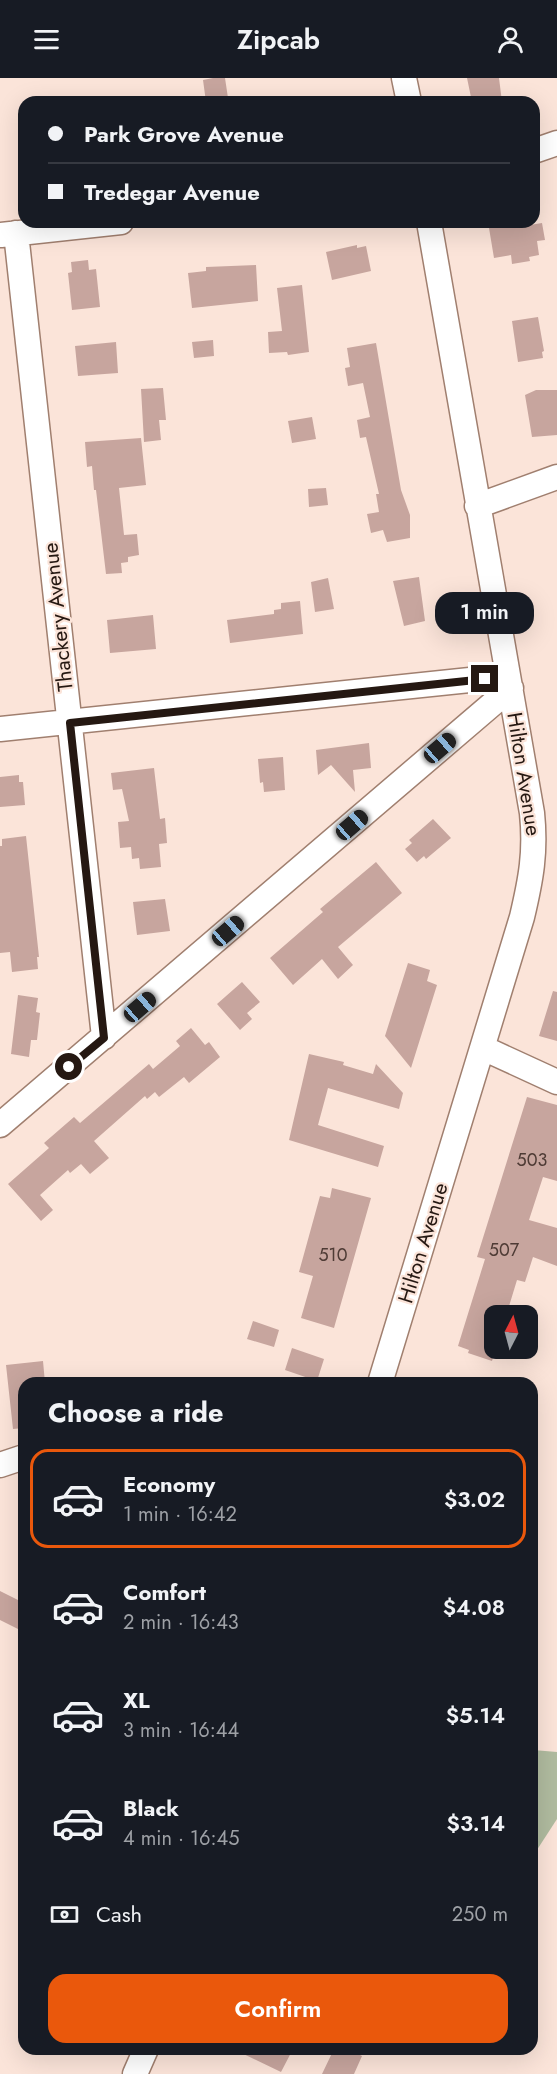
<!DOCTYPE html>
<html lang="en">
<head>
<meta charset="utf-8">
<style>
	body { margin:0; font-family:Jost,sans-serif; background:#20242c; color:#f1f3f6; height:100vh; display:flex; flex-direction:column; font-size:22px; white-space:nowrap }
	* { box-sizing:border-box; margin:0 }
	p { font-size:20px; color:#9ea1a6 }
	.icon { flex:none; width:33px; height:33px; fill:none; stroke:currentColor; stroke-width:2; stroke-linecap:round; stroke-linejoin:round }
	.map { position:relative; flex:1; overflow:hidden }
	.drawer { position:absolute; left:18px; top:1299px; width:520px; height:678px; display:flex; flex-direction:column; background:#171b24; border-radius:18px; box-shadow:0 6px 24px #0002 }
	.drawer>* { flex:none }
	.top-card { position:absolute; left:18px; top:18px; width:522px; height:132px; border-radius:18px; box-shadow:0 6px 24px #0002; display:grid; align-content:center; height:132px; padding:0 30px; background:#171b24 }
	.needle { width:39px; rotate:6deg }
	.buttons { position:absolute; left:484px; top:1227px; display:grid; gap:12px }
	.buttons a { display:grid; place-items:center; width:54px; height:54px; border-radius:12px; background:#171b24; box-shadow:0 6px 24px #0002; font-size:30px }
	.end { position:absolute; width:27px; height:27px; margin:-14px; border:8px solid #251812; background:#fff; box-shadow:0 0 0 3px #fff }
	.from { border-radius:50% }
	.bubble { position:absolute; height:42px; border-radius:18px; background:#171b24; box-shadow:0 6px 24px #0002; font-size:20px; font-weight:600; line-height:42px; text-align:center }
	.car { position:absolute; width:18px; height:36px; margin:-18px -9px; border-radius:8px; box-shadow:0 0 4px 2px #0007; background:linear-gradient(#222 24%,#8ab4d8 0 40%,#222 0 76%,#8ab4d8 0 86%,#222 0) }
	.top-card b { display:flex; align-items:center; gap:21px; height:57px; font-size:22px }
	.top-card b+b { border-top:2px solid #363941 }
	.top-card i { width:15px; height:15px; background:#f1f3f6 }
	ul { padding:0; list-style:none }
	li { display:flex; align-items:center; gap:18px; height:99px; margin:0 12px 9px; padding:0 18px; border:3px solid transparent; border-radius:18px }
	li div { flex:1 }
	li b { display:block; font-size:22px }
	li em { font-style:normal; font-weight:600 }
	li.on { border-color:#ea580c }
	li>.icon { width:54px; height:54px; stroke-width:1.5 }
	h2 { padding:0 30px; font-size:27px; line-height:72px }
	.pay { display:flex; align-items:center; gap:15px; height:66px; padding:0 30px; font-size:22px }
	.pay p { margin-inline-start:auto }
	.button { display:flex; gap:12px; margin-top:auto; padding:12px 30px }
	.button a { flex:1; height:69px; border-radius:18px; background:#ea580c; color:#fff; font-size:24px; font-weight:600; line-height:69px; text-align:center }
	header { display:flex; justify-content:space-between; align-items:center; height:78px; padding:0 30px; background:#171b24; font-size:27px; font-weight:600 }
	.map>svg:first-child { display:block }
	.forest { fill:#b0bb9f }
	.building { fill:#c7a59e }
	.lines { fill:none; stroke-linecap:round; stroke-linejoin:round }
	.minor-casing { stroke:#a07f6f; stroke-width:27 }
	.minor { stroke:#fff; stroke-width:24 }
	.route { stroke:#251812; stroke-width:8 }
	.labels { text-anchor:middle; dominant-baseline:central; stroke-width:4.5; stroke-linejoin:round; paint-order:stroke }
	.number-label { font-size:18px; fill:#4e3b35 }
	.street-label { font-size:21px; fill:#251812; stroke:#fbe4d9 }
</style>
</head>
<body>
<header><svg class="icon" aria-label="menu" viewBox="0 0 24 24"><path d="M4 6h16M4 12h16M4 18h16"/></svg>Zipcab<svg class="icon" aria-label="person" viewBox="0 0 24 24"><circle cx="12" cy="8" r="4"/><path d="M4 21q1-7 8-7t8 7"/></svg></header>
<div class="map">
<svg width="557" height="1996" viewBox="0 0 557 1996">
	<rect width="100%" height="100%" fill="#fbe4d9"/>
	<path class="forest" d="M533,1672L557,1674V1741L533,1778Z"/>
	<path class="building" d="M213,0H225L228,20L206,24L203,2Z
		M467,0H499L502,24H472Z
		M488,144H529L530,147L542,145L545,162L537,163L539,177L529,179L530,183L512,186L511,177L494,180Z
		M357,167V170L366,168L371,193L332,202L326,174Z
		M88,182L89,192L96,191L100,229L72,232L68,195L72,194L71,184Z
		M256,187L258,223L192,230L188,195L206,193V189Z
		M302,207L309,274L288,277L287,274L269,275L268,254L282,253L277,210Z
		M538,239L544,273L542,274L543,280L518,284L512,243Z
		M213,262L214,278L194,280L192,264Z
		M116,264L118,295L78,298L75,268Z
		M376,265L401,412L410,437V460L387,464L383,452L371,455L367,436L379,434L376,416H379L366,359L360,360L357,342L370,339L363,305L348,308L345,290L350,289L347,270Z
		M163,310L166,342H159L161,362L144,364L141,311Z
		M536,312H557V357L532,359L525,317Z
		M312,339L316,361L292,365L288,343Z
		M141,360L146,407L119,410L124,457L137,456L139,477L128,479V484L121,485L122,495L106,496L96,412H94L92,388L87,389L85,364Z
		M326,410L328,427L309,429L308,411Z
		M419,499L425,543L404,548L393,503Z
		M328,500L334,531L315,534L311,504Z
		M300,523L303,556L230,565L227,542L274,536V532L281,531V525Z
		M153,537L156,571L110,575L107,542Z
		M369,665L371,690L353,692L355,714L331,687L318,697L316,672Z
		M283,679L285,712L264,714L263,704L260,705L258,681Z
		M154,690L160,741L165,740L167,765L159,766L161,789L140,791L139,780L132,781L131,769L120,770L118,744L129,743L122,711L113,712L111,695Z
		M19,697V704H23L25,727L0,729V699Z
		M433,741L451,760L426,781L424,778L417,784L405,771L412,765L409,762Z
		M26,758L39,879H37L38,891L12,894L10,874L0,875V768H2V761Z
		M376,784L402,815L338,869L353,887L338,901L322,881L293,907L270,880L323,834L320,831Z
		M165,821L170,853L137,857L133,824Z
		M408,885L430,892L427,903L437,907L411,990L385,958Z
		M242,904L260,924L247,935L252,941L240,952L217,926Z
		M553,913L557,914V963L539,958Z
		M18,917L38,920L36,934L40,935L37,962H31L29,979L11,976Z
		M191,950L205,967L209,964L220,979L189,1005L184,999L159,1019L155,1014L147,1021L145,1018L94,1063L109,1080L90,1096L81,1086L70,1095L68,1092L40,1117L53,1132L41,1143L8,1106L49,1070L44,1065L74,1039L80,1045L149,986L153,991L180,968L176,963Z
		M309,976L344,984L343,987L373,996L376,986L403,1015L399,1031L328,1010L318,1047L384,1068L378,1089L289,1062Z
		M527,1019L557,1027V1103L543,1099L529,1142L557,1150V1188L533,1179L525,1204L517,1202L506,1238H495V1273L492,1283L468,1275L469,1272L458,1268L485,1181L477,1179Z
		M332,1110L371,1120L334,1250L301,1240L313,1198L299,1194L320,1118L330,1120Z
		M253,1243L279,1252L274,1269L247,1261Z
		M292,1270L324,1281L317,1303L285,1292Z
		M43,1283L45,1305H24V1350L13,1351L6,1287Z
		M0,1513L24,1525V1554L0,1542Z
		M233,1971H293L281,1994Z
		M334,1971H348L362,1978L354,1996H322Z"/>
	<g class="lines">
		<defs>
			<path id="minor" d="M404,0L409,24
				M534,73L557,65
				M16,155L104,959
				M1,157L121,144
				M477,428L557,399
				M0,651L508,598
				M483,970L557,1004
				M0,1047L511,610
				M380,1305L522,839C531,801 536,774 532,735L429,144
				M0,1387L24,1379
				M135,1996L146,1971"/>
		</defs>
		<use href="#minor" class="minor-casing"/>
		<use href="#minor" class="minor"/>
	</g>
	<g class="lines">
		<path class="route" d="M69,989L104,960L70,645L485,601"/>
	</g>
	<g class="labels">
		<g class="number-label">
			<text x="532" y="1082">503</text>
			<text x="504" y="1172">507</text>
			<text x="333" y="1177">510</text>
		</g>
		<g class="street-label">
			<text transform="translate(58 539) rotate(-96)">Thackery Avenue</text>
			<text transform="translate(524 696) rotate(81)">Hilton Avenue</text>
			<text transform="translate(423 1165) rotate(-73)">Hilton Avenue</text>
		</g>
	</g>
</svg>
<div class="buttons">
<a><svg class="needle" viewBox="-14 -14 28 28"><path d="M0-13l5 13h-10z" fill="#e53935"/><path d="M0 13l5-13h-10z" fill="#9ea1a6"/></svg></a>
</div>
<i class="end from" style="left:69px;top:989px"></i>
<i class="end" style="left:485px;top:601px"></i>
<div class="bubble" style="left:435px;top:514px;width:99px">1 min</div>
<i class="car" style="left:440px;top:670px;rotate:49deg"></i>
<i class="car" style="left:352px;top:747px;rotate:49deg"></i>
<i class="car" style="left:228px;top:853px;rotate:49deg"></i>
<i class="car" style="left:140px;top:929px;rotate:49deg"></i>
<div class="top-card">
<b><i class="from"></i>Park Grove Avenue</b>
<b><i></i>Tredegar Avenue</b>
</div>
<section class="drawer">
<h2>Choose a ride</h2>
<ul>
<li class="on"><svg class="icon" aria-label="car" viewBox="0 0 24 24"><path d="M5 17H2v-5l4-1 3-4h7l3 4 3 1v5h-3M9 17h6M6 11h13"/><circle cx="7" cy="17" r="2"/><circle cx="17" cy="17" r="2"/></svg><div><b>Economy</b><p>1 min · 16:42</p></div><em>$3.02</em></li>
<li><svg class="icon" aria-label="car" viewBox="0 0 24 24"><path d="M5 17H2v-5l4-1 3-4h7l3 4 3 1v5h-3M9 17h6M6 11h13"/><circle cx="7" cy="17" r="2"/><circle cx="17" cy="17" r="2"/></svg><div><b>Comfort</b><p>2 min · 16:43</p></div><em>$4.08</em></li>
<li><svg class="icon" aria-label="car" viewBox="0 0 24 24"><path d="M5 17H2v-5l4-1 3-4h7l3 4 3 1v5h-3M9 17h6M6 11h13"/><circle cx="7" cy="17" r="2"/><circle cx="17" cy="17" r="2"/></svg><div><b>XL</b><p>3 min · 16:44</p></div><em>$5.14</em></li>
<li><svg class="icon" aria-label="car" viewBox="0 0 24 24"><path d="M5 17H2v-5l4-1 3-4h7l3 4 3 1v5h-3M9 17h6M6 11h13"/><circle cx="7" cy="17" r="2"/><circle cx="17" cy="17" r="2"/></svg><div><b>Black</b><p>4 min · 16:45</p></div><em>$3.14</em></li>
</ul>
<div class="pay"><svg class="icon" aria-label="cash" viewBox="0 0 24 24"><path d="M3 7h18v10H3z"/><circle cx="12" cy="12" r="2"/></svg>Cash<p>250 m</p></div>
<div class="button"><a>Confirm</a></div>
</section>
</div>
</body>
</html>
